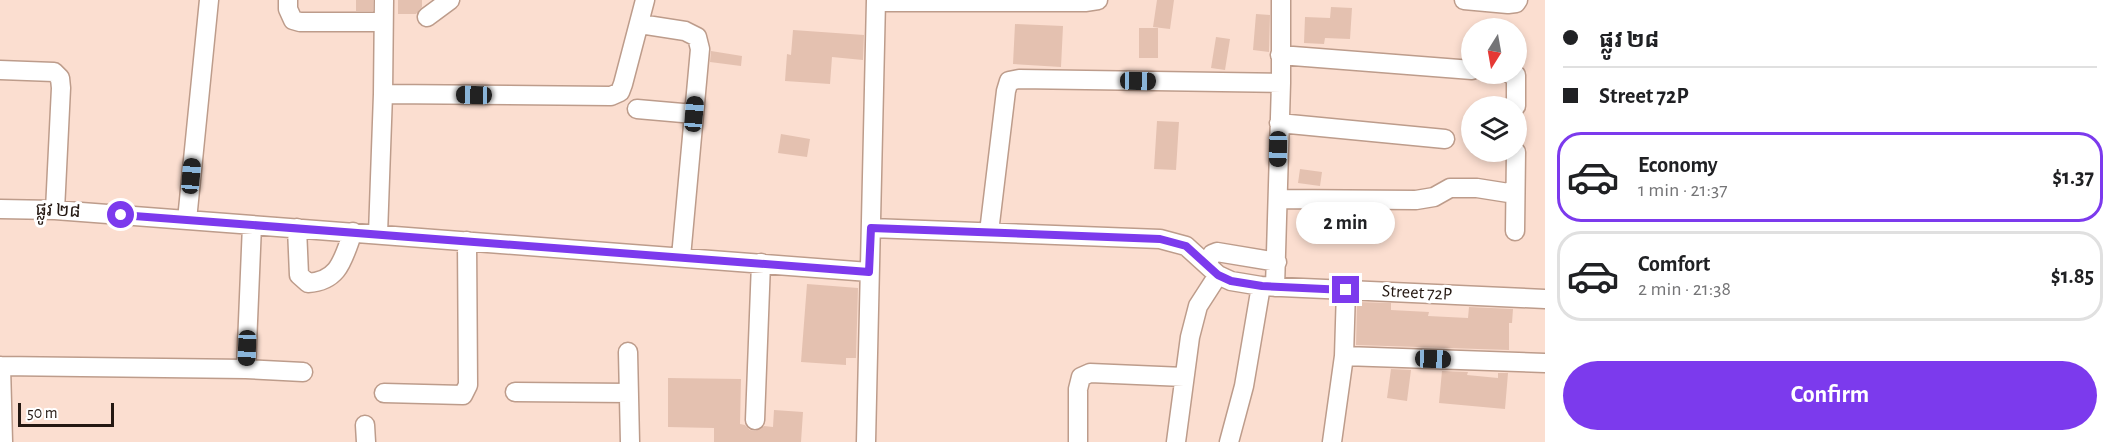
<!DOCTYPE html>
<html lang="en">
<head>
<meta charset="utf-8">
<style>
	body { margin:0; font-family:"Alegreya Sans","Noto Sans Khmer",sans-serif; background:#f6f6f6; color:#202124; height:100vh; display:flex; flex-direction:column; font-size:22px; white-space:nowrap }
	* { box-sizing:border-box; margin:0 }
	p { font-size:20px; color:#757577 }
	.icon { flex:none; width:33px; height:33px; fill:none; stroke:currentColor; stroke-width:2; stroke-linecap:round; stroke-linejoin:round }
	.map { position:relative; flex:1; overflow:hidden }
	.sheet { display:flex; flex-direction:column; background:#fff; width:570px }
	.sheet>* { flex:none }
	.guide { display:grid; align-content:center; height:132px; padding:0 18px; background:#fff }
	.needle { width:39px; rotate:191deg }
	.fabs { position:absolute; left:1461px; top:18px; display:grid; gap:12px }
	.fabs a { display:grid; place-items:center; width:66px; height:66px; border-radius:50%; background:#fff; box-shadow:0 3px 9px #0003; font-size:30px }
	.scale { position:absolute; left:18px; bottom:15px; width:96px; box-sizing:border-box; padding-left:6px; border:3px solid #241812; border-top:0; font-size:16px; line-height:21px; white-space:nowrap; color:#241812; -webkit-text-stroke:4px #fff; paint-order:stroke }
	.end { position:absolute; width:27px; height:27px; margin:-14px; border:8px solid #7c3aed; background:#fff; box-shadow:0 0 0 3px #fff }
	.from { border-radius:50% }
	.bubble { position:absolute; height:42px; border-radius:21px; background:#fff; box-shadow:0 3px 9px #0003; font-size:20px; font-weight:700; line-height:42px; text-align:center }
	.car { position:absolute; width:18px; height:36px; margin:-18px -9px; border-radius:8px; box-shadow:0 0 4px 2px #0007; background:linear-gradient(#222 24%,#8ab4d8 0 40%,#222 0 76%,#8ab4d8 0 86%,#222 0) }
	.guide b { display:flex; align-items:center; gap:21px; height:57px; font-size:22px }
	.guide b+b { border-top:2px solid #e0e0e0 }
	.guide i { width:15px; height:15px; background:#202124 }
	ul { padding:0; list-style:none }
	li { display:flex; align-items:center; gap:18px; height:90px; margin:0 12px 9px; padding:0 6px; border:3px solid #e0e0e0; border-radius:24px }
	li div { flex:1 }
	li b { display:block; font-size:22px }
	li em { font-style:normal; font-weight:700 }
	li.selected { border-color:#7c3aed }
	li>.icon { width:54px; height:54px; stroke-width:1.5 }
	.cta { display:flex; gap:12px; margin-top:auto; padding:12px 18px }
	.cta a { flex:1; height:69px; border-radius:36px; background:#7c3aed; color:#fff; font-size:24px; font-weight:700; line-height:69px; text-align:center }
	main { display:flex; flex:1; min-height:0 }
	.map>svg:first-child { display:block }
	.building { fill:#e4c1b0 }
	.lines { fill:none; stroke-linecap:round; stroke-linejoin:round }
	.minor-casing { stroke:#bd9c8b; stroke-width:21 }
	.minor { stroke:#fff; stroke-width:18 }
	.route { stroke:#7c3aed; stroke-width:8 }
	.labels { text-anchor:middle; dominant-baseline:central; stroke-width:6; stroke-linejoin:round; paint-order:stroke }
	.street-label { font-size:18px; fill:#241812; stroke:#fff }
</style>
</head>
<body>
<main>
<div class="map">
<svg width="1545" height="442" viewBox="0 0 1545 442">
	<rect width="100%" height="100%" fill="#fbded0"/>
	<path class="building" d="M356,0H373V11H356Z
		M398,0H422V7L416,14H398Z
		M1157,0H1174L1170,29L1153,27Z
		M1331,7L1352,8L1350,39L1325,38L1324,44L1304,43L1305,17L1330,18Z
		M1256,14L1270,15L1269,52L1253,50Z
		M1015,24L1063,26L1061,67L1013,64Z
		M1139,28H1158V58H1139Z
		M793,30L864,35L863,60L832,57L830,84L785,81L787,54L791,55Z
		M1216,37L1230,39L1225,70L1211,68Z
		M711,51L742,56L741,66L710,62Z
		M1157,121L1179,122L1176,170L1154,169Z
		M781,134L810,139L807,157L778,153Z
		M1300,169L1322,172L1320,186L1298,183Z
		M807,284L858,288L856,358H846V365L801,362Z
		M1357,302L1391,303V310L1429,312L1428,316L1468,318L1469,307L1513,309L1512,323H1509V350L1356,345Z
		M1391,369L1411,370L1407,401L1387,398Z
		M1442,371L1468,372L1467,375L1498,378V373H1508L1505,409L1439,403Z
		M668,378L741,379L740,424L745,425L750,430L755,431L764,426L773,427L774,410L803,412L801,442H714V428L668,427Z"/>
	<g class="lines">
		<defs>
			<path id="minor" d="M288,0V9L293,20L300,22H383
				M1464,0L1508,4L1516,3L1518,0
				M876,2H1085L1098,0
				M427,17L450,0
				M640,24L685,31L697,37L700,49L681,257
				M1280,55L1472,70
				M0,70L54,72L60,78L61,88L55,210
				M1510,74L1516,75V106
				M383,94L611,96L620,92L623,84L645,0
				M637,109L694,114
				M1279,123L1445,139
				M1278,199L1416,200L1434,197L1450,188H1477L1515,194
				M0,209L55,210L869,272
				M187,220L209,0
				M297,228L299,275L308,283C340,281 343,258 353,232
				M871,228L1160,239L1186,246L1218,275L1231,281L1261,286L1545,299
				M1515,231L1516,152
				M989,232L1006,91L1009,81L1019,79L1281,83
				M378,234L383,94L384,0
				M1207,265L1212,254L1217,252L1277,262
				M1275,287L1281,83V0
				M628,352L630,442
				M1344,356L1545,363
				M0,366L246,369L303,372
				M1,366L3,442
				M246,369L252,225
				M515,392L629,393
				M384,393L463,395L468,385L467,241
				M755,420L761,263
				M365,425L366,442
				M866,442L876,0
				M1078,442V389L1081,377L1090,373L1184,377
				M1176,442L1190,337L1198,306L1218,275
				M1229,442L1244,386L1261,286
				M1332,442L1344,356L1346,290"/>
		</defs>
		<use href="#minor" class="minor-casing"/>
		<use href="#minor" class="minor"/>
	</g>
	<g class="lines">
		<path class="route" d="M121,215L869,272L871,228L1160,239L1186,246L1218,275L1231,281L1262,286L1346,290"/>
	</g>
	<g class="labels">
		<g class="street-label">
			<text transform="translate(58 211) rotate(3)">ផ្លូវ ២៨</text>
			<text transform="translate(1417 293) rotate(3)">Street 72P</text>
		</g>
	</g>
</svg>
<div class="fabs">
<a><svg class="needle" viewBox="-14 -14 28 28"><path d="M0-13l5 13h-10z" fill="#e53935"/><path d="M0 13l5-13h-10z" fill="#757577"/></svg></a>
<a><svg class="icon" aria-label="layers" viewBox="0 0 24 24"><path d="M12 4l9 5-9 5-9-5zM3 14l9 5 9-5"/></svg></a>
</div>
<div class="scale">50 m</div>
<i class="end from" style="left:121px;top:215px"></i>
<i class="end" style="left:1346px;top:290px"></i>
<div class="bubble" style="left:1296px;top:202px;width:99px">2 min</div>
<i class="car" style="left:1138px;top:81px;rotate:91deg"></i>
<i class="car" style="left:474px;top:95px;rotate:271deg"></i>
<i class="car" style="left:694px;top:114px;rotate:5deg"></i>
<i class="car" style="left:1278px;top:149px;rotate:181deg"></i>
<i class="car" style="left:191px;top:176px;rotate:5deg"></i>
<i class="car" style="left:247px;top:348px;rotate:182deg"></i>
<i class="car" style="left:1433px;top:359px;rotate:92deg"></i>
</div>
<section class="sheet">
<div class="guide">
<b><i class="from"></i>ផ្លូវ ២៨</b>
<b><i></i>Street 72P</b>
</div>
<ul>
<li class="selected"><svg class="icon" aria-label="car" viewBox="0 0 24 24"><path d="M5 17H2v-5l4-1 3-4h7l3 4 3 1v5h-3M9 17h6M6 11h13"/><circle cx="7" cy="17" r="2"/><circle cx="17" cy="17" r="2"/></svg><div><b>Economy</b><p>1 min · 21:37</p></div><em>$1.37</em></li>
<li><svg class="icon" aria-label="car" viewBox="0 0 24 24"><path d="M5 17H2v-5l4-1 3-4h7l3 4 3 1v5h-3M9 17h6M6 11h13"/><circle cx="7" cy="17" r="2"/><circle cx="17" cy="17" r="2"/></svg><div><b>Comfort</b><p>2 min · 21:38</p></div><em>$1.85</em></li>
</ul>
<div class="cta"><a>Confirm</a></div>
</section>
</main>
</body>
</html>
